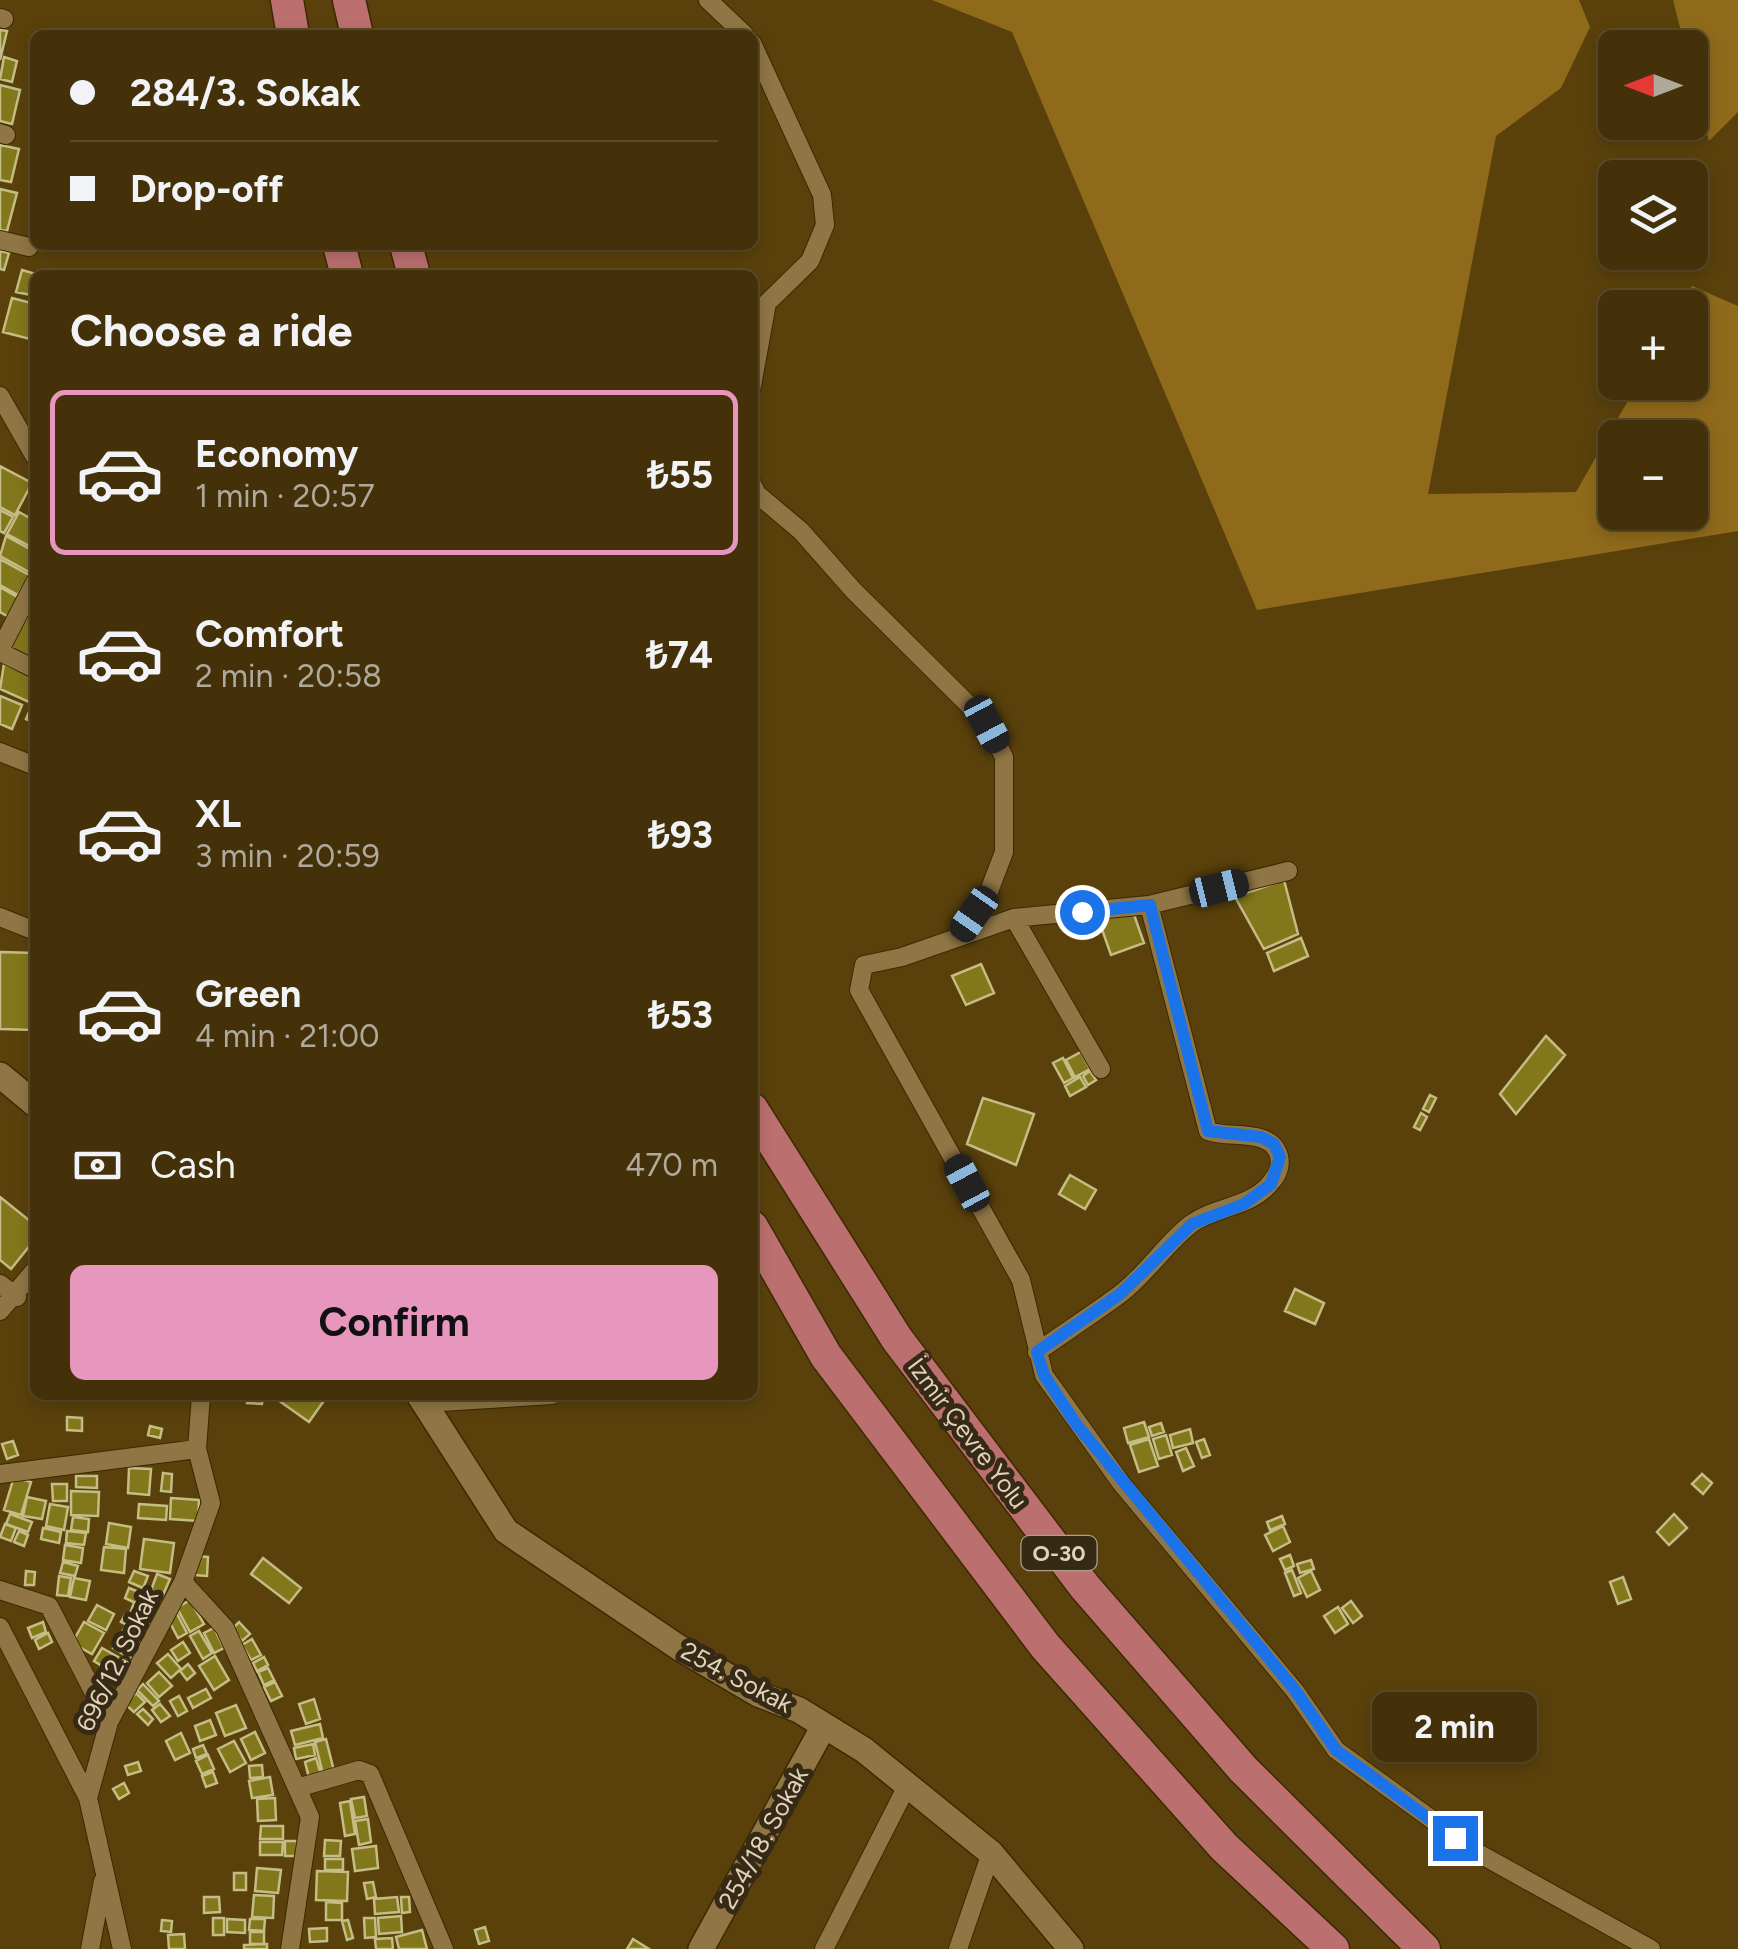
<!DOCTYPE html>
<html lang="en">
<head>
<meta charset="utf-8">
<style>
	body { margin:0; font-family:Figtree,sans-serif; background:#4e3d17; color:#f1f3f6; height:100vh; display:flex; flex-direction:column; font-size:38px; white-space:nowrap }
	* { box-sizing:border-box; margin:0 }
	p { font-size:32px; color:#afa99c }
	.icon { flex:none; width:55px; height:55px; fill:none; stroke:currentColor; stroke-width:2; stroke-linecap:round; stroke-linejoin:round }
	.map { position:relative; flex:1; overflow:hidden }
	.sheet { position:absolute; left:30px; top:270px; width:728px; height:1130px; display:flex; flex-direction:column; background:#443109; border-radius:15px; box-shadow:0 5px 15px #0003,0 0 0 2px #5c4c2a }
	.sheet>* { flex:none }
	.banner { position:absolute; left:30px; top:30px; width:728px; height:220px; border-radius:15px; box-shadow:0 5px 15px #0003,0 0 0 2px #5c4c2a; display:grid; align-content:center; height:220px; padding:0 40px; background:#443109 }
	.needle { width:65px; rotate:270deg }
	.fabs { position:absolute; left:1598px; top:30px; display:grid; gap:20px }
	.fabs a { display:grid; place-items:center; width:110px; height:110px; border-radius:15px; background:#443109; box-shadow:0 5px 15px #0003,0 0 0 2px #5c4c2a; font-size:50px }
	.end { position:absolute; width:45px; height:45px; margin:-22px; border:12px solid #1a73e8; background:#fff; box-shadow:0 0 0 5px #fff }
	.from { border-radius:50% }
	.bubble { position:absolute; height:70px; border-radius:15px; background:#443109; box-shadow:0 5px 15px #0003,0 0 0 2px #5c4c2a; font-size:32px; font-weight:700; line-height:70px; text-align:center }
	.car { position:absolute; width:30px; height:60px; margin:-30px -15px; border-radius:12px; box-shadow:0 0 8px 2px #0007; background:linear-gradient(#222 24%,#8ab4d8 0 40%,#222 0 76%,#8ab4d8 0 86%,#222 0) }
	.banner b { display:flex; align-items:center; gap:35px; height:95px; font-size:38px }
	.banner b+b { border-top:2px solid #5c4c2a }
	.banner i { width:25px; height:25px; background:#f1f3f6 }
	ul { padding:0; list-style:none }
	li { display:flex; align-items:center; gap:30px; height:165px; margin:0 20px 15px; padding:0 20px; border:5px solid transparent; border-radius:15px }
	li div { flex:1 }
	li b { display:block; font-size:38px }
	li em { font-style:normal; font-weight:700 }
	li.active { border-color:#e797bd }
	li>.icon { width:90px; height:90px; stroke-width:1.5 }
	h2 { padding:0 40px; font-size:45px; line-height:120px }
	.pay { display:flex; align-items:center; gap:25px; height:110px; padding:0 40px; font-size:38px }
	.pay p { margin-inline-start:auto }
	.button { display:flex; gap:20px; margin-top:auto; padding:20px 40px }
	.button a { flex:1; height:115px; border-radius:15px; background:#e797bd; color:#111; font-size:40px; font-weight:700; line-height:115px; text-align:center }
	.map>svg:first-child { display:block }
	.green { fill:#8f6a1b; fill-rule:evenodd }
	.building { fill:#83771b; stroke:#c4bd85; stroke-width:2.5 }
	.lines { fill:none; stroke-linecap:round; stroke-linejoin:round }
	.street-casing { stroke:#3b2901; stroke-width:20 }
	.secondary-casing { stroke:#3b2901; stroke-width:28 }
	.highway-casing { stroke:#3b2901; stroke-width:35 }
	.street { stroke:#907645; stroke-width:18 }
	.secondary { stroke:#907645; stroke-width:25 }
	.highway { stroke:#bb6f6e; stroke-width:32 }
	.route { stroke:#1a73e8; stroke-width:12 }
	.labels { text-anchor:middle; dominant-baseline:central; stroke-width:10; stroke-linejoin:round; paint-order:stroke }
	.shield { fill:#362a16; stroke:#aea088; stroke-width:2.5 }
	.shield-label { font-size:22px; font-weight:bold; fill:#e1d2b9 }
	.street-label { font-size:25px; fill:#e1d2b9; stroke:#362a16 }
</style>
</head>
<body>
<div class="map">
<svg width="1738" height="1949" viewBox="0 0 1738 1949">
	<rect width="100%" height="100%" fill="#5a410c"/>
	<path class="green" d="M932,0H1579L1590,27L1561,88L1496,136L1428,494L1576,492L1638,383L1690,382V308L1680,307L1692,286L1738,306V531L1257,610L1012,32ZM1615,438H1690V512H1615Z
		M1673,0H1738V112L1709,141L1690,68V48L1685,47Z"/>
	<path class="building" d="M0,30L7,31L0,60Z
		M4,57L17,61L12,82L0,79Z
		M0,85L20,90L12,124L0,121Z
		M0,145L19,149L11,182L0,180Z
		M0,189L17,193L7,231L0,230Z
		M0,251L9,253L4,270L0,269Z
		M22,270L36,274L31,295L16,292Z
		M12,298L35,304L30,339L3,332Z
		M0,466L32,483L15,515L0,507Z
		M0,510L13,517L4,533L0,531Z
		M19,512L35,521V549L7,534Z
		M6,536L35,552L29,572L0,556Z
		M0,559L29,575L18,595L0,585Z
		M0,587L19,598L9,617L0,612Z
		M28,615L35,619V650L30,660L10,649Z
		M4,664L35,677L29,702L0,689Z
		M0,696L22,705L12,729L0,724Z
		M31,707L35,709V723L26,719Z
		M1284,880L1298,934L1264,949L1235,897Z
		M1132,909L1144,943L1111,955L1099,921Z
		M1301,938L1308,956L1274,971L1267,953Z
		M0,952L35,953V1030L0,1029Z
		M981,964L994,993L966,1005L952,976Z
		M1546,1036L1565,1055L1516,1114L1500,1094Z
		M1081,1052L1090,1069L1075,1077L1066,1060Z
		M1063,1058L1073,1078L1064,1083L1053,1063Z
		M1090,1071L1096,1080L1088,1085L1083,1076Z
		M1080,1077L1086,1087L1070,1096L1065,1086Z
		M1430,1095L1436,1098L1429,1112L1423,1109Z
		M983,1098L1034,1114L1016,1165L967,1144Z
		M1421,1113L1427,1117L1420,1130L1414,1127Z
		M1070,1175L1096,1190L1085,1209L1059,1194Z
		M0,1197L35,1225V1239L11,1269L0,1260Z
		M1295,1289L1324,1303L1315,1324L1285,1311Z
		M248,1395H263L262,1404L247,1403Z
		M271,1395H312L323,1402L309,1422Z
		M67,1417L82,1418V1431L67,1430Z
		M1144,1422L1149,1437L1128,1443L1124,1428Z
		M1161,1423L1164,1432L1152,1436L1149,1427Z
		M150,1426L162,1429L160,1438L148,1435Z
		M1190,1429L1193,1443L1173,1448L1170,1435Z
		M1166,1435L1172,1455L1159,1459L1153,1439Z
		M1149,1439L1158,1466L1139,1472L1130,1445Z
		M1204,1439L1210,1455L1202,1458L1196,1442Z
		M13,1441L18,1455L7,1459L2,1444Z
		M1186,1448L1194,1466L1183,1471L1176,1452Z
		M129,1468L151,1469L149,1495L128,1493Z
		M163,1473L172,1474L171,1492L161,1491Z
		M1702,1474L1712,1483L1703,1494L1692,1484Z
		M76,1476H97V1488L76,1487Z
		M14,1477L31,1482L21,1515L4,1510Z
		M52,1484H67V1501H53Z
		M71,1491L99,1492L98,1516L71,1515Z
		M27,1497L46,1501L42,1519L23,1516Z
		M171,1498L199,1500L198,1521L170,1519Z
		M50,1504L68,1507L64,1530L46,1526Z
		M139,1504L167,1506L166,1520L138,1518Z
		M10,1514L32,1522L28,1532L6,1524Z
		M1674,1514L1687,1528L1669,1545L1657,1532Z
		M1282,1516L1285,1524L1270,1530L1267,1522Z
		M73,1517L89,1519L88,1532L71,1530Z
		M109,1523L131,1527L128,1548L106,1544Z
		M5,1524L16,1528L11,1541L0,1537Z
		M1283,1526L1290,1542L1273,1551L1265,1535Z
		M43,1528L61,1532L59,1543L41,1539Z
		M19,1531L28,1535L24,1546L14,1542Z
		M67,1531L86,1533L84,1545L66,1543Z
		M144,1539L174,1543L170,1573L140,1569Z
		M65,1545L83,1548L81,1563L63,1560Z
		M104,1547L126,1549L124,1573L101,1570Z
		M1290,1555L1294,1566L1285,1570L1280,1559Z
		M195,1556L208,1557L207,1576L194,1575Z
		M263,1558L301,1588L289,1603L251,1574Z
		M1311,1560L1314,1569L1300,1573L1297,1564Z
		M63,1562L78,1566L75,1576L60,1573Z
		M1292,1570L1301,1593L1294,1596L1285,1573Z
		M26,1571L35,1572L34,1585H25Z
		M134,1571L148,1576L143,1588L129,1582Z
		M1311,1571L1320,1590L1307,1597L1298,1578Z
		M157,1574L170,1579L163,1595L151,1590Z
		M59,1576L71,1578L68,1596L57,1595Z
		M1623,1577L1631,1599L1618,1604L1610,1582Z
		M74,1578L90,1581L86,1600L70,1597Z
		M129,1588L146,1595L142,1606L125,1598Z
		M151,1595L159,1599L154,1609L146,1605Z
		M190,1600L204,1624L190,1632L177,1608Z
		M1351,1601L1362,1616L1353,1623L1342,1608Z
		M134,1603L155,1611L150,1624L129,1616Z
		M97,1605L114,1614L106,1630L88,1621Z
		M1338,1607L1348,1624L1335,1633L1324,1616Z
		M176,1612L187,1633L178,1638L167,1617Z
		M125,1615L147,1626L143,1633L121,1622Z
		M43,1622L46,1632L32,1638L28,1628Z
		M84,1622L104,1633L92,1654L72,1643Z
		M239,1622L250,1634L242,1641L232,1629Z
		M126,1625L146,1636L139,1649L119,1638Z
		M214,1628L224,1648L214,1653L204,1633Z
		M199,1631L212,1653L203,1659L190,1636Z
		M48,1633L52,1642L39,1649L35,1640Z
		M118,1639L141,1651L135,1661L113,1648Z
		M252,1639L261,1655L251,1660L242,1645Z
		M183,1642L190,1653L178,1661L171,1650Z
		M102,1648L118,1657L110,1671L94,1661Z
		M168,1654L181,1669L171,1678L157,1663Z
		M215,1656L229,1680L214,1690L199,1666Z
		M264,1657L268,1665L257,1671L253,1663Z
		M121,1659L134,1666L125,1681L112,1674Z
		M188,1664L195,1673L187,1680L180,1671Z
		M268,1668L274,1680L264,1685L258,1672Z
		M159,1672L172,1686L159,1697L147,1683Z
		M275,1682L282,1696L271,1701L264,1687Z
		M143,1684L159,1701L153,1706L137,1690Z
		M206,1689L211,1698L193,1708L188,1698Z
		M136,1693L145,1702L134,1712L125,1704Z
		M179,1696L187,1711L178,1716L170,1701Z
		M314,1699L320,1719L306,1724L299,1704Z
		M160,1704L170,1716L161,1722L152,1710Z
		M236,1705L246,1728L225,1736L216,1713Z
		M143,1709L153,1719L148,1725L137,1714Z
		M210,1720L216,1735L200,1741L195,1726Z
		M320,1724L323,1738L295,1745L291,1731Z
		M255,1732L265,1753L251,1760L241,1739Z
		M181,1733L190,1753L175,1760L166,1741Z
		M326,1739L334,1771L323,1774L315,1742Z
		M234,1741L246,1763L230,1772L218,1749Z
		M313,1744L315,1755L296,1759L294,1748Z
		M203,1745L207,1754L196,1758L193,1749Z
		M208,1755L214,1769L202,1774L196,1761Z
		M316,1758L321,1775L309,1778L305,1762Z
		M138,1762L141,1771L128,1775L125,1766Z
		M262,1765L263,1777L250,1778L249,1766Z
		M213,1772L217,1783L206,1787L202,1776Z
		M270,1777L273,1795L252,1798L249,1781Z
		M124,1783L129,1793L119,1799L113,1789Z
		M364,1797L367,1816L355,1818L351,1799Z
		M275,1798L276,1820L258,1821L257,1799Z
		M350,1801L355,1834L345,1836L340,1803Z
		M368,1819L371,1842L359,1845L355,1821Z
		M261,1826H283V1839H260Z
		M325,1840L341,1841L340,1856H324Z
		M285,1841H297V1856H285Z
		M260,1842H283L282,1855H260Z
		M376,1846L378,1868L355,1871L352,1849Z
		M325,1859H343V1870H325Z
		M257,1868L281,1870L278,1893L255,1891Z
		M317,1871L348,1872L347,1901L316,1900Z
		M234,1873H246V1890H234Z
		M373,1882L376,1897L367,1899L364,1883Z
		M254,1895L274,1896L273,1918L252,1917Z
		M204,1897H219L220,1912L204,1913Z
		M397,1897L399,1912L375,1914L374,1899Z
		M401,1897H409L410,1912L402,1913Z
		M326,1902L342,1903V1920H326Z
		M401,1916L402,1932L379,1934L378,1918Z
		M213,1918H224V1935H213Z
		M364,1918H375L376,1937L365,1938Z
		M227,1919L245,1920V1933L227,1932Z
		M250,1919H265L264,1931L249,1930Z
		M162,1920L172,1921L171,1932L161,1931Z
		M348,1920L353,1938L347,1940L342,1921Z
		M485,1927L489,1941L479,1944L475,1930Z
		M327,1928V1941L310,1942L309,1929Z
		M422,1930L427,1949H399L396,1937Z
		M250,1932H264V1944H250Z
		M184,1934L185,1949H169L168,1935Z
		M392,1938L393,1949H376L375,1939Z
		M633,1939L649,1949H627Z
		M267,1944V1949H244V1945Z"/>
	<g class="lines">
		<defs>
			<path id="street" d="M708,0L745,35
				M0,18L4,19
				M752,43L822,195L825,225L810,261L767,303L752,386
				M0,133L6,135
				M0,240L29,247
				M0,396L35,457
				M752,484L757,494L801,531L853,590L987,723L1004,757V852L988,894L960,934
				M0,650L35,582
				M0,652L35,669
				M0,752L35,766
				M1288,871L1149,905L1014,918L902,957L864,965L859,990L1021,1280L1044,1375L1121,1483L1295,1691L1336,1750L1478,1853L1651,1949
				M0,917L35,931
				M1014,918L1101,1069
				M0,1284L17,1297
				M0,1311L35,1270
				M1037,1352C1064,1333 1093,1314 1119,1295C1146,1275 1165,1244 1191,1224C1217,1205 1252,1208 1272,1181C1279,1173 1282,1162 1278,1153C1268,1128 1229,1139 1208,1131L1149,905
				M425,1403L552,1395
				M0,1474L197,1449
				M183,1582L225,1628L310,1817L290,1949
				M0,1590L49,1606L109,1722
				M0,1627L88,1798
				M297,1788L359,1770L370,1774L444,1949
				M90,1949L103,1881
				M122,1949L88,1798L109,1722L183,1582L211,1503L197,1449L201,1395
				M824,1949L908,1784
				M958,1949L991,1853"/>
			<path id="secondary" d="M0,1075L35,1104
				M419,1395L506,1531L678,1647L758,1694L799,1710L864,1750L991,1853L1071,1949
				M701,1949L824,1726"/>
			<path id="highway" d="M287,0L293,35
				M349,0L357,35
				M339,245L347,275
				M406,245L414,275
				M752,1109L897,1339L1085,1587L1243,1769L1424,1949
				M752,1227L826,1356L1045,1646L1224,1847L1333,1949"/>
		</defs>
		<use href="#street" class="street-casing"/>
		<use href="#secondary" class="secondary-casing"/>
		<use href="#highway" class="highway-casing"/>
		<use href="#street" class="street"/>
		<use href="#secondary" class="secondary"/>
		<use href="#highway" class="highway"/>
	</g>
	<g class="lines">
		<path class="route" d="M1082,912L1150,905L1208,1131L1261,1137L1274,1144L1280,1157L1271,1184L1244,1204L1192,1224L1120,1294L1037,1352L1044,1375L1076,1424L1295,1690L1336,1750L1455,1838"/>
	</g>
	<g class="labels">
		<rect class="shield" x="1021.5" y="1536" width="75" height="34" rx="8"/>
		<g class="shield-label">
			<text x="1059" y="1553">O-30</text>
		</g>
		<g class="street-label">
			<text transform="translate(968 1433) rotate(53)">İzmir Çevre Yolu</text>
			<text transform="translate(117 1660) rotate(-64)">696/12. Sokak</text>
			<text transform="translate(737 1677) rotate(28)">254. Sokak</text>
			<text transform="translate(763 1838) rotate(-61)">254/18. Sokak</text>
		</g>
	</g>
</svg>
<div class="fabs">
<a><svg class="needle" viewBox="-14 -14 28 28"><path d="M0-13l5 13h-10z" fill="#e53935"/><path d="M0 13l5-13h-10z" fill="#afa99c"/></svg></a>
<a><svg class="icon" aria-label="layers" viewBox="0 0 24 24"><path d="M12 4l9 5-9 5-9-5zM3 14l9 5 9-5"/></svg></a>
<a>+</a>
<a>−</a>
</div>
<i class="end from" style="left:1082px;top:912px"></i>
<i class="end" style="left:1455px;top:1838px"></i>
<div class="bubble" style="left:1372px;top:1692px;width:165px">2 min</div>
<i class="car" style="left:987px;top:724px;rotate:152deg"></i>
<i class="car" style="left:1219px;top:888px;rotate:76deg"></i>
<i class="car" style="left:974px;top:914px;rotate:215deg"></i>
<i class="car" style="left:967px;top:1183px;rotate:332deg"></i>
<div class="banner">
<b><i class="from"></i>284/3. Sokak</b>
<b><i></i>Drop-off</b>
</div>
<section class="sheet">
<h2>Choose a ride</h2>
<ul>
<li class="active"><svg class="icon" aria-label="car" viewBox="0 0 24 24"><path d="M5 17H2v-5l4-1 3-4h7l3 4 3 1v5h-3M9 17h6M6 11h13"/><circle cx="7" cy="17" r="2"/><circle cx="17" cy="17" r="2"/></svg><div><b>Economy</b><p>1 min · 20:57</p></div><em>₺55</em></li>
<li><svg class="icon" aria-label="car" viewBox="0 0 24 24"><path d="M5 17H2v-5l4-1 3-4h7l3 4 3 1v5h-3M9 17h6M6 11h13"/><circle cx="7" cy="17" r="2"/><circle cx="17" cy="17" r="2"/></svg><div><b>Comfort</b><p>2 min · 20:58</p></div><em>₺74</em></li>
<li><svg class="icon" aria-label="car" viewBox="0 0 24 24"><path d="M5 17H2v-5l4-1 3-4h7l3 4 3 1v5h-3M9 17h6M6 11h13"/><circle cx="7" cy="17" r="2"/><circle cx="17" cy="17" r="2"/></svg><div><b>XL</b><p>3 min · 20:59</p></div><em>₺93</em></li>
<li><svg class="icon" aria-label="car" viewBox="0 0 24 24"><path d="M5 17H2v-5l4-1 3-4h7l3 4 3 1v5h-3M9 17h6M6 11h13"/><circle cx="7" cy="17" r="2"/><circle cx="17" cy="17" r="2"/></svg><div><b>Green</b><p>4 min · 21:00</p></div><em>₺53</em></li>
</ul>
<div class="pay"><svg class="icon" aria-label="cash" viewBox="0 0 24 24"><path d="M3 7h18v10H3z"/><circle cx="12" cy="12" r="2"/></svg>Cash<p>470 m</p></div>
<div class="button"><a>Confirm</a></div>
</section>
</div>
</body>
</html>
